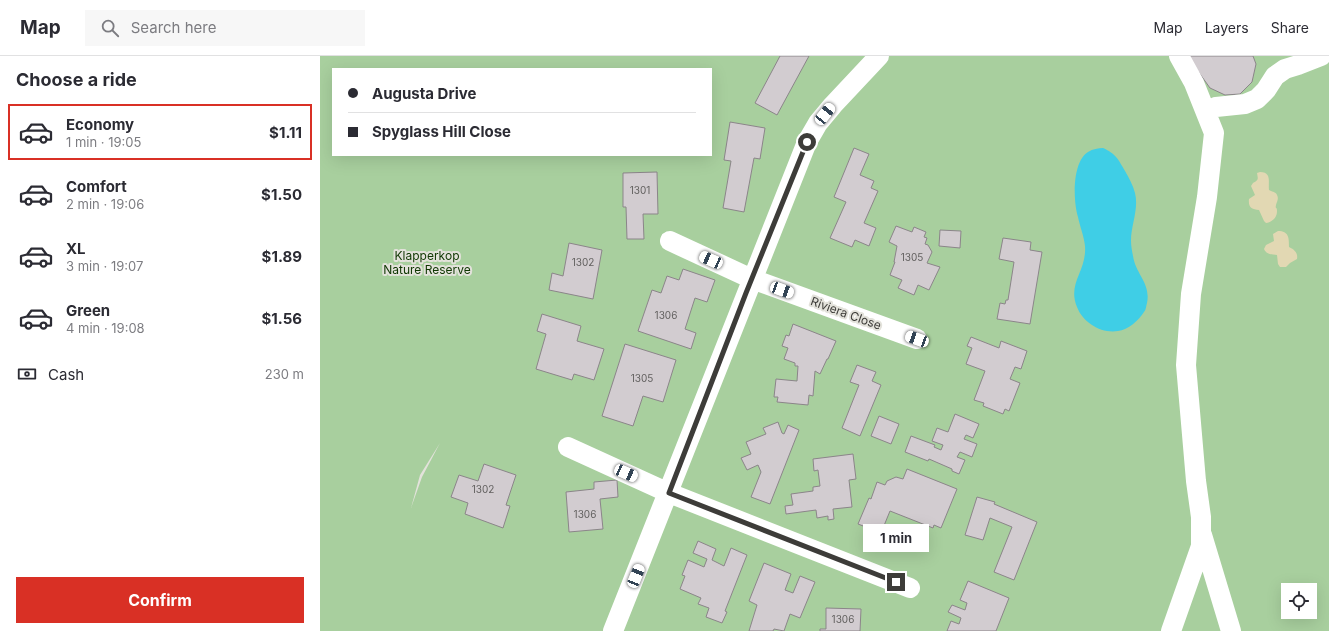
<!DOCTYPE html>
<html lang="en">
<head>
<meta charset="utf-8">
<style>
	body { margin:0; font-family:Inter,sans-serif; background:#f7f7f7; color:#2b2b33; height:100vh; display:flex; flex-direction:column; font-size:15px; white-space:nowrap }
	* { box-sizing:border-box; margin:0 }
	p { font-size:13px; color:#7c7c81 }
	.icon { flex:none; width:22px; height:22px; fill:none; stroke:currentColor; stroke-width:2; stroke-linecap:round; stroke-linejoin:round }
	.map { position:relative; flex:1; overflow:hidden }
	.drawer { display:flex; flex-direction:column; background:#fff; width:320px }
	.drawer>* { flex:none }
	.banner { position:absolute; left:12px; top:12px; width:380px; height:88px; border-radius:0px; box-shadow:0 4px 16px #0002; display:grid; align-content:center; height:88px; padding:0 16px; background:#fff }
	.tools { position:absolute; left:961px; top:527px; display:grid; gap:8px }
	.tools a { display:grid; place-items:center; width:36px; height:36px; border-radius:0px; background:#fff; box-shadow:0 4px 16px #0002; font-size:20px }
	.end { position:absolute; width:18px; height:18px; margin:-9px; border:5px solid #3d3c39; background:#fff; box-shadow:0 0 0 2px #fff }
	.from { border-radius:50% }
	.bubble { position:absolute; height:28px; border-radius:0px; background:#fff; box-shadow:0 4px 16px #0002; font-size:13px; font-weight:700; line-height:28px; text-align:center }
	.car { position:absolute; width:12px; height:24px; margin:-12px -6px; border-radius:5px; box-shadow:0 0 3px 1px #0007; background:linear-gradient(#fff 24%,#345 0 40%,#fff 0 76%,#345 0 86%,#fff 0) }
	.banner b { display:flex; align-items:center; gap:14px; height:38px; font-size:15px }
	.banner b+b { border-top:1px solid #e1e1e2 }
	.banner i { width:10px; height:10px; background:#2b2b33 }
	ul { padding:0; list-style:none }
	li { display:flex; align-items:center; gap:12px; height:56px; margin:0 8px 6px; padding:0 8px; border:2px solid transparent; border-radius:0px }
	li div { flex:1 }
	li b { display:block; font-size:15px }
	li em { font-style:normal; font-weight:700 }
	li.active { border-color:#d93025 }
	li>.icon { width:36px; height:36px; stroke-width:1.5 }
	h2 { padding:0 16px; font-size:18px; line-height:48px }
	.pay { display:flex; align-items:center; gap:10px; height:44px; padding:0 16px; font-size:15px }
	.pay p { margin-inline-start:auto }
	.cta { display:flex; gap:8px; margin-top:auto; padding:8px 16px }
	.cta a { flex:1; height:46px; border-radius:0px; background:#d93025; color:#fff; font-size:16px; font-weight:700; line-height:46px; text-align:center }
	header { display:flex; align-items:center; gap:24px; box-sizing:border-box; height:56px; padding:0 20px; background:#fff; border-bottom:1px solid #e1e1e2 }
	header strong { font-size:19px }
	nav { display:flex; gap:22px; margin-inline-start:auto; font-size:14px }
	.search { width:280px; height:36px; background:#f7f7f7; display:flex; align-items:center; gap:10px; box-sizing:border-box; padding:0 14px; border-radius:0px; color:#7c7c81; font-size:15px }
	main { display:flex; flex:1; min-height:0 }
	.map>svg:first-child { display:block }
	.green { fill:#a8cf9e; fill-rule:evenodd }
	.sand { fill:#e2d8b3 }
	.water { fill:#3fcee6 }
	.building { fill:#d2ccd0; stroke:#8b8589 }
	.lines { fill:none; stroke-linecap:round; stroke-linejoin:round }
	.minor { stroke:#fff; stroke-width:20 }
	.route { stroke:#3d3c39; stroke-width:5 }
	.labels { text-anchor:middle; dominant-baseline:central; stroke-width:4; stroke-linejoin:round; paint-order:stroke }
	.number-label { font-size:10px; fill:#62605f }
	.park-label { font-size:12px; fill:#0f3702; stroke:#e3e2db }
	.street-label { font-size:12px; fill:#3d3c39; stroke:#e3e2db }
</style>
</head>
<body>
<header>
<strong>Map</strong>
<div class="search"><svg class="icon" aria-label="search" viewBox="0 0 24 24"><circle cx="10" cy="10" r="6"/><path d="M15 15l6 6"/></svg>Search here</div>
<nav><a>Map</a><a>Layers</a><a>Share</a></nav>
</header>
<main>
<section class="drawer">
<h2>Choose a ride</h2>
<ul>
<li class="active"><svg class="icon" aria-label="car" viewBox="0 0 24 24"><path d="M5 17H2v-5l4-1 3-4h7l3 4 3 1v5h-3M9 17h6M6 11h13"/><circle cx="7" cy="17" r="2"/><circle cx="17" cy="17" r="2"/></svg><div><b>Economy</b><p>1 min · 19:05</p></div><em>$1.11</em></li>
<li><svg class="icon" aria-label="car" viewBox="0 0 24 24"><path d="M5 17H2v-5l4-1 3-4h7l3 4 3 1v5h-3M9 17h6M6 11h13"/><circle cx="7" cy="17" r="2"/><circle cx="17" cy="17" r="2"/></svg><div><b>Comfort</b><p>2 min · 19:06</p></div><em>$1.50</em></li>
<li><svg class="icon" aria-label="car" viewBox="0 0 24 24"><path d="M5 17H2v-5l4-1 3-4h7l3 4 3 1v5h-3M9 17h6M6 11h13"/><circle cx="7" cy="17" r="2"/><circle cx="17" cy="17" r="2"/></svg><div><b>XL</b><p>3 min · 19:07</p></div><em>$1.89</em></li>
<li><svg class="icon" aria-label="car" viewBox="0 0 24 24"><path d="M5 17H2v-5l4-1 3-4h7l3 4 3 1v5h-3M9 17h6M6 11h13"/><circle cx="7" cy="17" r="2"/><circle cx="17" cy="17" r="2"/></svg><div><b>Green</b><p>4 min · 19:08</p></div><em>$1.56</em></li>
</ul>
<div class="pay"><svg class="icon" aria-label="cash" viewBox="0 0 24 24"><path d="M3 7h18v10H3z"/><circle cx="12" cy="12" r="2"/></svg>Cash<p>230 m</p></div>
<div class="cta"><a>Confirm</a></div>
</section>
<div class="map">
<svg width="1009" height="575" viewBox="0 0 1009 575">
	<rect width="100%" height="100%" fill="#e3e2db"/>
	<path class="green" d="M0,0H1009V575H0ZM13,13H391V99H13ZM120,387L102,421L91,452L100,419ZM968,534H990V556H968Z"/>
	<path class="sand" d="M940,116C952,116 948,126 949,134C952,136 956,136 957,139C959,143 957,145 956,149C955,154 957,150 957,155C957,162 952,166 946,167L944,165L939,154C932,153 928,152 929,143L935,139L931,130L933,127C939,124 938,123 937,117Z
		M958,175C969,175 969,182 969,191C975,194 978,197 977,203L970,207L966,211H960L958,208L957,199C951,198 947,199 944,193L946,189L954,185L953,178Z"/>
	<path class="water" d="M783,92C796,98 798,103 805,115C809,122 813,129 815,137C819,153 811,169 811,185C811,190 812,195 813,200C816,219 831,227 827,247C826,250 826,254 824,256C819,264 808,274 798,275C782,278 763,267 757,251C747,227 767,215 765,190C764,180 760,171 758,161C753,145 752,106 768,96C773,93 778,92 783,92Z"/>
	<path class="building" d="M460,0H489L457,59L435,47Z
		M867,0H933L936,8L932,26L920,38L905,39L890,32Z
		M410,66L445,72L440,103L434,102L424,156L403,152L411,105L404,104Z
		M534,92L549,98L540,119L554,125L551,132L558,135L544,167L556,172L549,190L535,184L532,191L510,182L526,146L514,141Z
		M337,116L338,158H323L324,183H307L306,151H303V117Z
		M576,170L592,176L594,171L606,176L604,181L607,182L605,188L608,189L612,196L607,207L620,211L609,234L598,229L594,239L578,232L582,224L570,219L575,206H574L577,190L569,186Z
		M620,174L641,175L640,192L619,190Z
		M683,182L711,186L710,194L722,196L710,268L677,263L680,247L685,248L686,244H688L694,206L679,203Z
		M249,187L282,194L273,243L229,234L232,217L243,220Z
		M363,213L395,224L387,246L375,242L365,273L376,277L371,293L318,275L332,234L341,237L347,220L359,224Z
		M222,258L261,270L257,285L284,293L274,324L254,318L252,324L216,313L226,278L217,275Z
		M473,268L516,285L508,303H507L500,318L495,315L493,340L489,339L488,349L457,346L458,341H454L456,323L477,325L478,310H475V307L464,303L468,292L462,290L466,279L469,280Z
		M651,281L679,292L681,285L707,295L701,313L695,311L690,323L700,327L689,355L685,353L683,358L663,350L664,347L654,344L665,315L646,308L652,292L647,290Z
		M305,288L356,304L343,346L323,340L313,370L282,360Z
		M537,309L556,316L552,325L561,329L540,380L522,372L539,329L530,326Z
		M635,358L659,368L653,382L646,379L644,383L657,388L652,401L640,396L637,401L645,404L639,418L632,415V413L609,403L608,405L585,396L591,380L615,389L614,391L621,394L623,389L612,385L617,372L628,376Z
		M559,360L579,368L571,388L551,380Z
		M458,366L462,377L464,378L468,369L479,374L450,448L431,441L441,416L438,409L427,414L421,402L431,398L426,386L446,378L443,372Z
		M533,398L536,423L529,424L532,451L513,453L514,463L508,464V460L497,462L496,454L466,458L465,450L473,449L471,438L493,435V431L500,430L498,414L494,415L493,403Z
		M164,408L196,419L186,449L190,450L183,472L145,458L148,447L131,441L139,419L158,425Z
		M587,413L637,433L621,472L614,469L613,472L570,455L561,477L538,468L549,442L551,443L557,426L565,429L567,425L576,421L583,423Z
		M297,424L298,441L280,443L283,473L249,476L246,436L274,433V426Z
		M657,441L675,446L674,448L717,466L694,524L674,516L692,471L670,462L663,484L645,479Z
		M378,485L396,493L392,504L404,510L411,492L427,499L405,555L407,556L402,567L386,561L389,552L378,548L381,542L360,533L365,520L362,519L368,504L384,511L387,503L373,497Z
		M444,507L471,518L465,534L473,537L480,520L495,526L480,562L470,558L464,575L454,573L453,575H429L437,549L429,545Z
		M648,525L689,542L676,575H627L631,565L639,568L641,562L628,556L632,549L645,554L647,547L640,544Z
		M506,552L541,553L540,575H500V573H506Z"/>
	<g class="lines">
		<path class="minor" d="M886,56L896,51L925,48L937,43L946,34L955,20L965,13L978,9L1001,0
			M350,185L432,223L597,283
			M248,391L349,437L590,532
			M882,479L911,575
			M293,575L487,86L498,67L513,49L559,0
			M851,575L881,490V461L876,425L866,309L871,238L887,141L894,77L874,27L859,0"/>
	</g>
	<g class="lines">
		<path class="route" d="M487,86L426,237L349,437L576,526"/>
	</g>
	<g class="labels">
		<g class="number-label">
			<text x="320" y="134">1301</text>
			<text x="592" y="201">1305</text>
			<text x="263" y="206">1302</text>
			<text x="346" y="259">1306</text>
			<text x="322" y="322">1305</text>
			<text x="163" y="433">1302</text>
			<text x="265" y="458">1306</text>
			<text x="523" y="563">1306</text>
		</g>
		<g class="park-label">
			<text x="107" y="199">Klapperkop<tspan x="107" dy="14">Nature Reserve</tspan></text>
		</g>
		<g class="street-label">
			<text transform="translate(526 257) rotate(20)">Riviera Close</text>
		</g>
	</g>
</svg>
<div class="tools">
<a><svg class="icon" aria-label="locate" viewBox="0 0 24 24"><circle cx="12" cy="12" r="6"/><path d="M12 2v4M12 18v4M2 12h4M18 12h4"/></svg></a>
</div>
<i class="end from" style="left:487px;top:86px"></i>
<i class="end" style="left:576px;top:526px"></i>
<div class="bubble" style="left:543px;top:468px;width:66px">1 min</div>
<i class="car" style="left:505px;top:58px;rotate:39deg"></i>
<i class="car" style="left:391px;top:204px;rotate:294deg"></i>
<i class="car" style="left:462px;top:234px;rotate:110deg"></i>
<i class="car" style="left:597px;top:283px;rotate:290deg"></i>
<i class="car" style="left:306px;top:417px;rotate:114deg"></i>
<i class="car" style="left:316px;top:520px;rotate:22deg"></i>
<div class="banner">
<b><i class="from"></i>Augusta Drive</b>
<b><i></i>Spyglass Hill Close</b>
</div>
</div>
</main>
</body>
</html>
